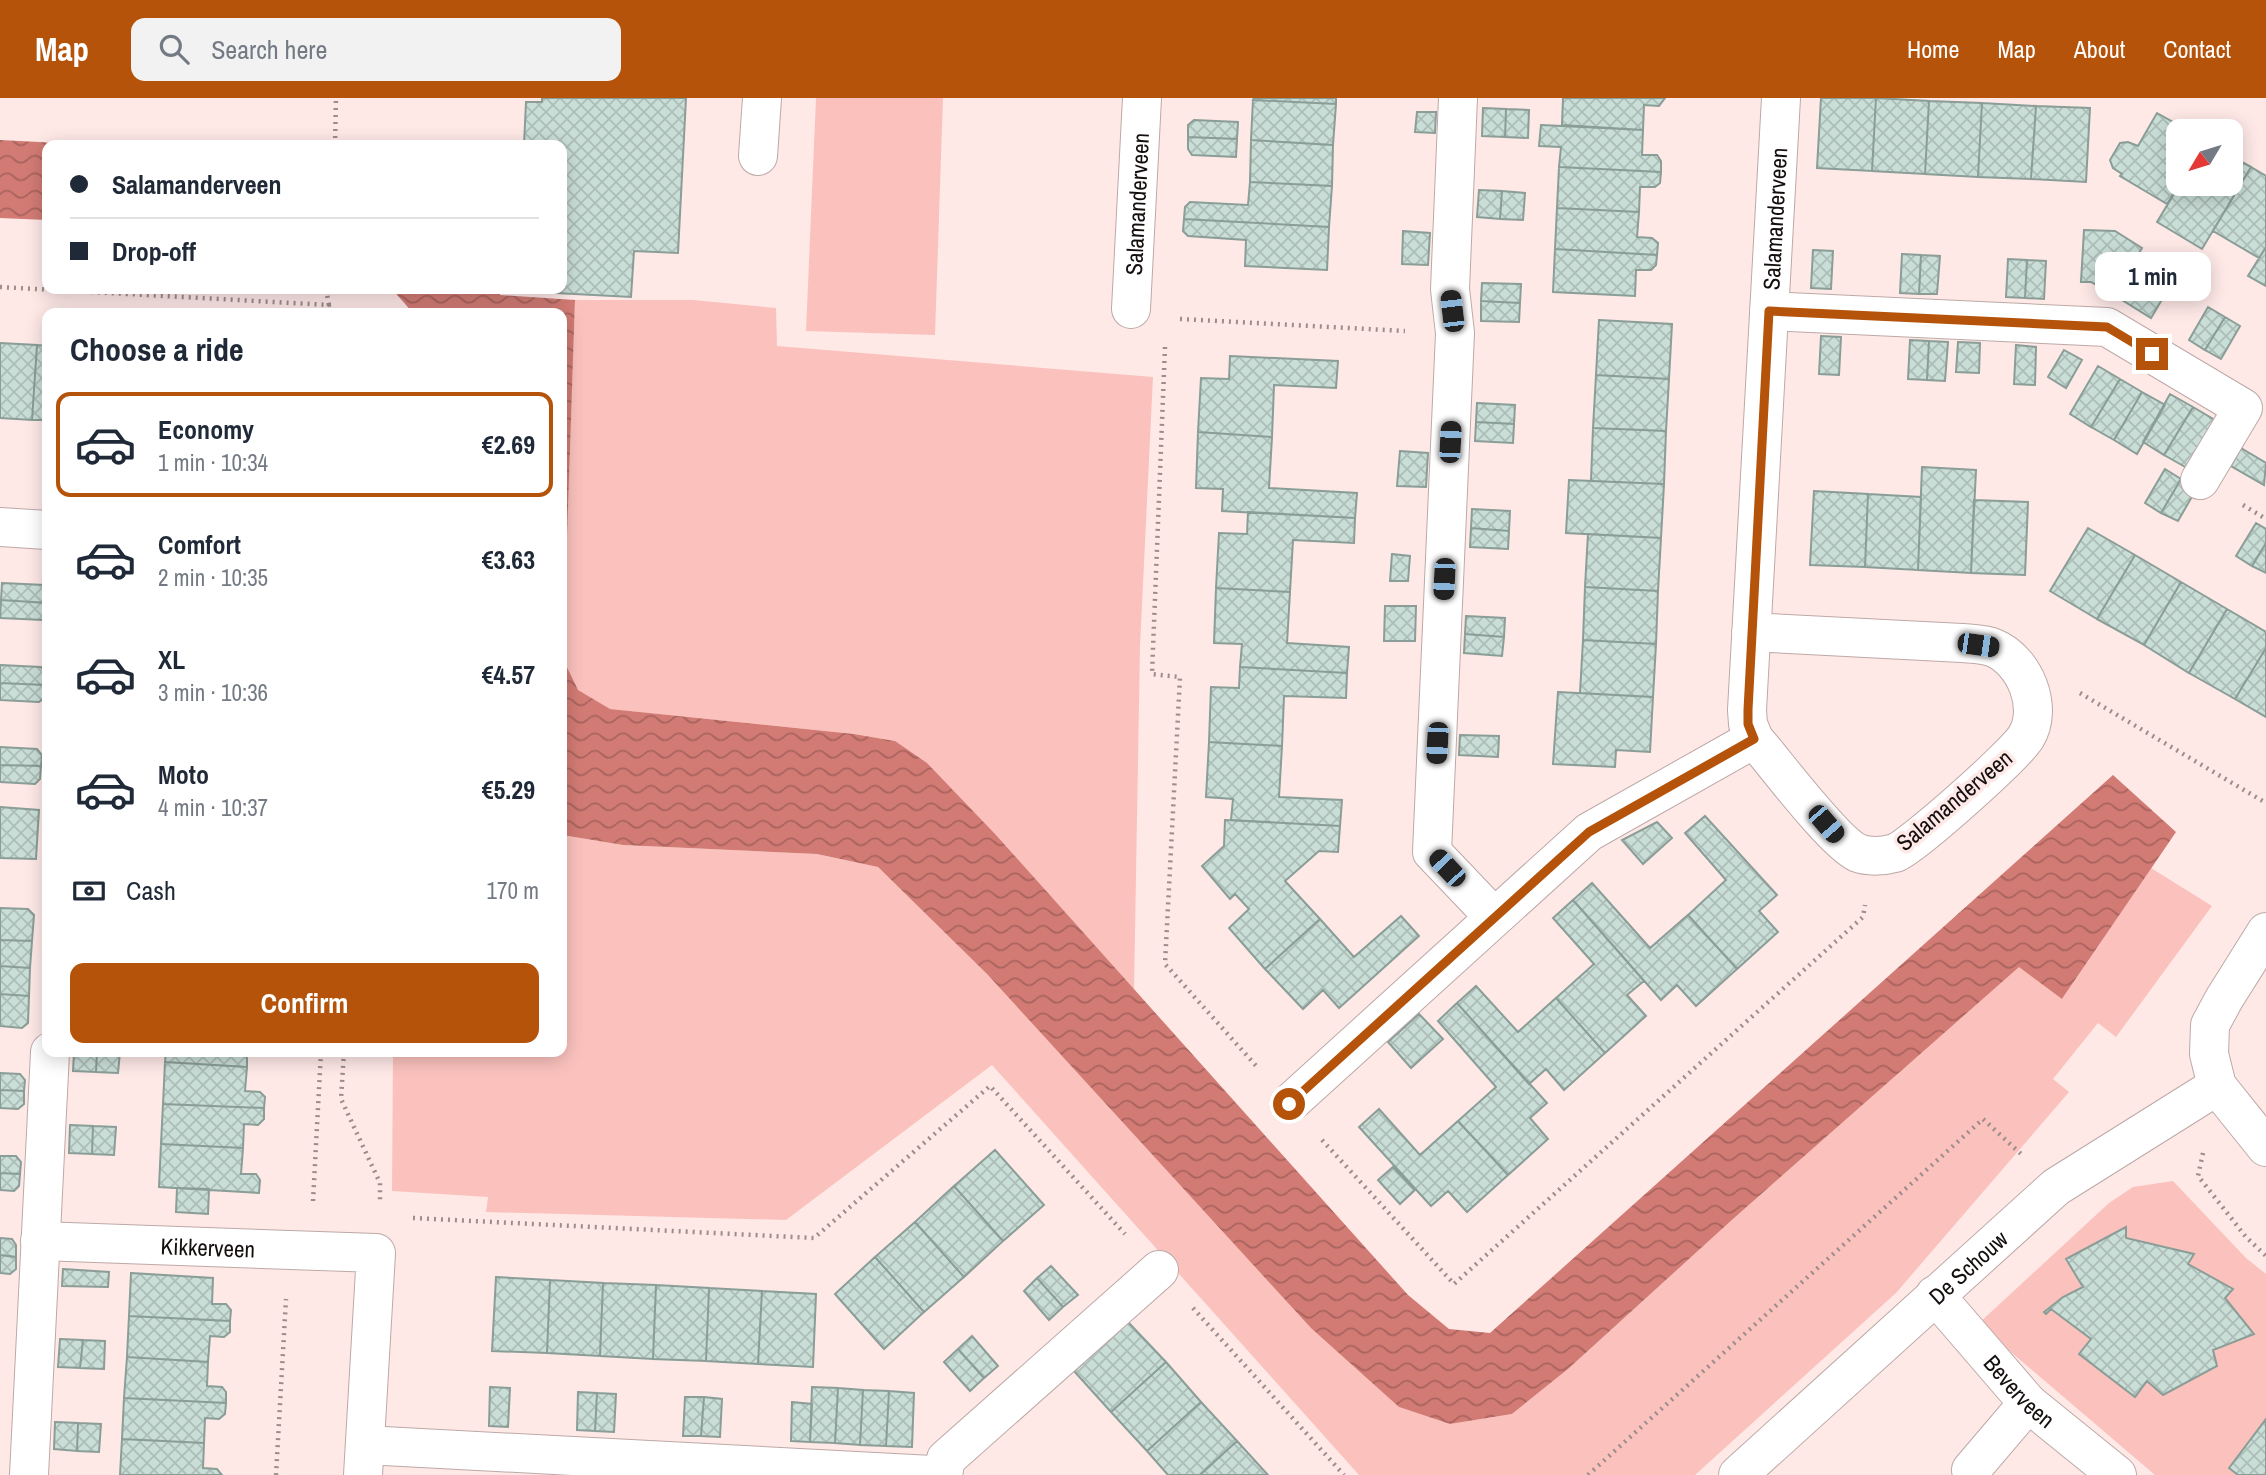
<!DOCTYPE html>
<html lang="en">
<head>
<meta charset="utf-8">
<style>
	body { margin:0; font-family:"Archivo Narrow",sans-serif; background:#f2f2f3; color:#1f2937; height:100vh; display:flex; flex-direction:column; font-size:26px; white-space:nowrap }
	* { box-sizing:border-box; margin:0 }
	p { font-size:23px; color:#747a83 }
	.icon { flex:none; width:38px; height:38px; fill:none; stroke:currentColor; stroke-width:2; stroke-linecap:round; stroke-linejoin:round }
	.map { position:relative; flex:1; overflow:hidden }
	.drawer { position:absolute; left:42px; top:210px; width:525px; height:749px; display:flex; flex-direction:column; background:#fff; border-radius:14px; box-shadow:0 4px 18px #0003 }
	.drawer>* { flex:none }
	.hud { position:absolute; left:42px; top:42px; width:525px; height:154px; border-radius:14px; box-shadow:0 4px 18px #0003; display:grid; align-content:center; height:154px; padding:0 28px; background:#fff }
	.needle { width:46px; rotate:232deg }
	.fabs { position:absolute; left:2166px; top:21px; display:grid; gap:14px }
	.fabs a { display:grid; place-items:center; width:77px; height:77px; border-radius:14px; background:#fff; box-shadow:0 4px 18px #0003; font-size:35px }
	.end { position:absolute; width:32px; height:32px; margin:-16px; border:9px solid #b45309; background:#fff; box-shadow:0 0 0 4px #fff }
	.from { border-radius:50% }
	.bubble { position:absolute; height:49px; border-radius:14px; background:#fff; box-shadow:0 4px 18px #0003; font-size:23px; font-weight:700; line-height:49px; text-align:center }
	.car { position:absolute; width:21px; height:42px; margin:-21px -10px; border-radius:9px; box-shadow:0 0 5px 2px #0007; background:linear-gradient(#222 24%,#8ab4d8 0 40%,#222 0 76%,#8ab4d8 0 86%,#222 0) }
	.hud b { display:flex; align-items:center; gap:24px; height:66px; font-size:26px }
	.hud b+b { border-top:2px solid #e0e1e3 }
	.hud i { width:18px; height:18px; background:#1f2937 }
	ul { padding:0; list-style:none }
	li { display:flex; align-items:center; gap:21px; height:105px; margin:0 14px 10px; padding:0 14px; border:4px solid transparent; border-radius:14px }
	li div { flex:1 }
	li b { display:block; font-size:26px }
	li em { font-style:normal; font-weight:700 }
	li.selected { border-color:#b45309 }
	li>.icon { width:63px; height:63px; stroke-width:1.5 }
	h2 { padding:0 28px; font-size:32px; line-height:84px }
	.pay { display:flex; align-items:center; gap:18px; height:77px; padding:0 28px; font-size:26px }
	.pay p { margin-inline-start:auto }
	.button { display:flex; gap:14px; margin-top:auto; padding:14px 28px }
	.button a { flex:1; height:80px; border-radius:14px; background:#b45309; color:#fff; font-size:28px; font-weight:700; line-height:80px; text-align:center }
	header { display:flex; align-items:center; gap:42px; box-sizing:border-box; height:98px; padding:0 35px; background:#b45309; color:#fff }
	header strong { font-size:33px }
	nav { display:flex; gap:38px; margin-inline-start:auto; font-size:24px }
	.search { width:490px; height:63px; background:#f2f2f3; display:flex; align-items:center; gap:18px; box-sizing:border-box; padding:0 24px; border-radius:14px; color:#747a83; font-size:26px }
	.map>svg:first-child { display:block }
	.green { fill:#fbc2bd }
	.water { fill:url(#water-waves) }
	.building { fill:url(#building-cross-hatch); stroke:#8a9d97; stroke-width:2 }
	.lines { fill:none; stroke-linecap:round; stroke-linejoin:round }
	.minor-casing { stroke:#bda9a7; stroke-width:40 }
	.path { stroke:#9c8d8c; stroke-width:4.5; stroke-dasharray:2 5; stroke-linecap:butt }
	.minor { stroke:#fff; stroke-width:38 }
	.route { stroke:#b45309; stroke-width:9 }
	.labels { text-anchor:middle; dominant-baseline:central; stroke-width:7; stroke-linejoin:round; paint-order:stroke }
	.street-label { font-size:23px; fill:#140e0d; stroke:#fee9e7 }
</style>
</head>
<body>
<header>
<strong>Map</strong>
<div class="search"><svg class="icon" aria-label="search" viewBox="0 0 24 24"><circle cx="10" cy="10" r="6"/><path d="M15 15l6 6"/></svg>Search here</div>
<nav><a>Home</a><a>Map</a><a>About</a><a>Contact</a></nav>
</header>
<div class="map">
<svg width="2266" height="1377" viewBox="0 0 2266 1377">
	<defs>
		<pattern id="water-waves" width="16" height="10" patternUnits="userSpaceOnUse" patternTransform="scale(1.75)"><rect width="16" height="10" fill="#d27b74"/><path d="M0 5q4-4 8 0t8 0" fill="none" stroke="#a9635e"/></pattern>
		<pattern id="building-cross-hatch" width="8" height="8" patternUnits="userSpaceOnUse" patternTransform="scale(1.75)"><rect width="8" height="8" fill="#caded8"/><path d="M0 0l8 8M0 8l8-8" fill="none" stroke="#adbdb8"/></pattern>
	</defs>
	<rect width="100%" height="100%" fill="#fee9e7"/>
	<path class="green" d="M816,0H943L935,237L806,233Z
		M575,202H693L776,210L777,248L1153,279L1140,548L1134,892L996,737L895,643L854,636L609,611L577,592L563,561Z
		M562,737L623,747L817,756L878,769L987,876L1399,1309L1450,1326L1512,1316L1568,1271L1733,1121L2019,868L2063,900L2151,770L2212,808L2116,939L2098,925L2053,981L2069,994L1896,1195L1695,1377H1359L992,967L786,1122L486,1114L488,1099L392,1093L393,954H562Z
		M2173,1083L2246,1160L2266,1176V1377H2155L1978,1226L2109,1105L2133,1089Z"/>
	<path class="water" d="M0,42L97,47H47V122L0,120Z
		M392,191H500V197L575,202L563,561L578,592L610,611L854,636L895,643L927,665L996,737L1408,1197L1449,1231L1490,1235L2113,677L2176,734L2062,901L2019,869L1733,1121L1568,1271L1512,1316L1450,1326L1399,1309L1311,1230L987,876L878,769L817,756L623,747L562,737V215H413Z"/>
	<path class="building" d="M542,0H686L678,155L634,153L631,199L518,193V191H562V47H524L526,4H542Z
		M1254,0H1336V6L1253,2Z
		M1563,0H1665L1659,8L1644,7L1643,32L1562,27Z
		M1821,0H1876L1872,73L1817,70Z
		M1876,0L1929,3L1925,76L1872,73Z
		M1253,2L1336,6L1333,47L1251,42Z
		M1929,3L1982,5L1978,79L1925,76Z
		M1982,5L2036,8L2031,81L1978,79Z
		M2036,8L2090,10L2086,84L2031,81Z
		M1483,10L1506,11L1505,39L1482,38Z
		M1506,11L1529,12L1528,40L1505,39Z
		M1417,14H1436L1435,35L1415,34Z
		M2157,15L2189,33H2179L2180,86L2167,106L2120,78L2122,76L2113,70L2110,62L2120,45L2128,44L2138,48Z
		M1194,22L1238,24L1237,41L1188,39V27Z
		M1541,27L1643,32L1642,57H1657L1661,63V74L1559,69L1561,49L1539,48Z
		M1188,39L1237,41L1236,59L1192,57L1188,51Z
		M1251,42L1333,47L1332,88L1250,84Z
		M2231,58L2251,69L2202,151L2157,124L2180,86H2231Z
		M1559,69L1661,74L1660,85L1655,89H1640L1639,114L1557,110Z
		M2251,69L2266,78V149L2259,160L2213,133Z
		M1250,84L1332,88L1329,129L1184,121L1185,109L1190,104L1248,107Z
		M1479,92L1502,93L1500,121L1477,119Z
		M1502,93L1525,95L1523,122L1500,121Z
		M1557,110L1639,114L1637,139L1652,140L1658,145L1657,157L1555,151Z
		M1184,121L1329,129L1327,172L1245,168L1246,142L1188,138L1183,133Z
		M2084,132L2115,133L2142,150L2114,197L2091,184H2081Z
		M1403,133L1430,135L1428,167L1402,166Z
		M2266,149V188L2248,178Z
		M1555,151L1657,157L1656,167L1651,172H1636L1635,198L1553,194Z
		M1813,152L1833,153L1831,191L1811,190Z
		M1902,156L1921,157L1919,196L1900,195Z
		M1921,157L1940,158L1937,196H1919Z
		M2008,161L2027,162L2025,200L2006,199Z
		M2027,162L2046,163L2044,201L2025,200Z
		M2133,164L2171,186L2151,220L2114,197Z
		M1482,185L1521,186L1520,205L1481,203Z
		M1481,203L1520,205L1519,224L1481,223Z
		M2208,209L2225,219L2205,252L2189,242Z
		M2225,219L2240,228L2221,261L2205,252Z
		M1599,222L1672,226L1669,281L1596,277Z
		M1821,238L1841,239L1839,277L1819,276Z
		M1910,242L1929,243L1927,282L1908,281Z
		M1929,243L1948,244L1945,283L1927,282Z
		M1958,244L1980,245L1979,275L1956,274Z
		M0,245L37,247L32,322L0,320Z
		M37,247L47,248V322H32Z
		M2016,247L2036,249L2035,287L2014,286Z
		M2064,252L2082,262L2066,290L2048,279Z
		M1230,258L1338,263L1336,290L1274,287L1272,339L1198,334L1201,280L1229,281Z
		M2098,268L2120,281L2091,329L2070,316Z
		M1596,277L1669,281L1666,333L1593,330Z
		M2120,281L2142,294L2114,342L2091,329Z
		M2142,294L2165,307L2137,356L2114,342Z
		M2170,296L2193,309L2164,357L2143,344Z
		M1477,305L1515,307L1514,326L1476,324Z
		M2193,309L2215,322L2187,370L2164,357Z
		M1476,324L1514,326L1513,345L1475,343Z
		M1593,330L1666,333L1664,386L1591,383Z
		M1198,334L1272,339L1269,390L1357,395L1355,420L1222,413L1223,391L1196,390Z
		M2241,350L2266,365L2264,387L2231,368Z
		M1400,353L1428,355L1426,389L1397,388Z
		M1922,369L1976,372L1971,475L1918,472Z
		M2165,371L2181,381L2161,415L2145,405Z
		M2181,381L2197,390L2178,423L2161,415Z
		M1569,382L1664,386L1661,440L1566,435Z
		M1814,393L1868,396L1865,469L1810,467Z
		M1868,396L1921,399L1918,472L1865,469Z
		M1974,402L2028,404L2025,477L1971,475Z
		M1472,411L1510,413L1509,433L1471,430Z
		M1248,414L1355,420L1354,445L1293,442L1290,494L1216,490L1219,435L1247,436Z
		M2256,425L2266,431V445L2252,468L2236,458Z
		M1471,430L1509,433L1508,451L1470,449Z
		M2088,430L2135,457L2097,521L2050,493Z
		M1588,436L1661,440L1658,493L1585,489Z
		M2266,445V475L2252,468Z
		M1392,456L1410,458L1408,483H1390Z
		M2135,457L2181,484L2144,547L2097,521Z
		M2181,484L2227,511L2189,575L2144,547Z
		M2,485L45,487L47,490V505L1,502Z
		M1585,489L1658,493L1656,546L1583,542Z
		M1216,490L1290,494L1287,545L1349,549L1347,575L1240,569L1242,546L1214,545Z
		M1,502L47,505V518L43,522L0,520Z
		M1385,508H1416L1415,543H1384Z
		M2227,511L2266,534V550L2235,601L2189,575Z
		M1466,518L1505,520L1504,539L1465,536Z
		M1465,536L1504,539L1502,558L1464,555Z
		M1583,542L1656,546L1653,599L1580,595Z
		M2266,550V619L2235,601Z
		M0,567L41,569L46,575L45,587L0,585Z
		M1240,569L1347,575L1346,600L1284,598L1282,648L1209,644L1211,589L1239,590Z
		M0,585L45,587V599L39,604L0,602Z
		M1558,594L1653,599L1650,654L1616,652L1615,669L1553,666Z
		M1460,637L1499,638L1498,659L1459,657Z
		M1209,644L1282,648L1279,699L1342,702L1340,728L1231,722L1233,701L1206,699Z
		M0,649L37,651L42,657L41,668L0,667Z
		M0,667L41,668L40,681L35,686L0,684Z
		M0,709L39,712L36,761L0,760Z
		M1705,718L1777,797L1759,813L1778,834L1737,871L1688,817L1726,782L1685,735Z
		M1225,722L1340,728L1338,754L1319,753L1285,783L1320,821L1265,871L1229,830L1249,811L1235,796L1230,801L1202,768L1224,748Z
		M1657,724L1672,740L1643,766L1622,742Z
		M1592,785L1650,850L1688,817L1737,871L1696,908L1677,887L1661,902L1573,802Z
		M1573,802L1644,883L1627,897L1646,918L1605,955L1556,900L1594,866L1553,820Z
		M0,810L28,811L34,817L32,843L0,842Z
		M1401,818L1419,838L1339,910L1323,892L1303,911L1265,871L1320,821L1354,859Z
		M0,842L32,843L30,870L0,868Z
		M0,868L30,870L29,898L0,896Z
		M1476,888L1518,934L1556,900L1605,955L1564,992L1546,971L1529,986L1457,905Z
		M0,896L29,898L28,925L22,930L0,928Z
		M1457,905L1547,1005L1530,1020L1548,1041L1508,1077L1458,1023L1496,989L1438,923Z
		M1419,916L1443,941L1411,970L1388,944Z
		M74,954H97L96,974L73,973Z
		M97,954H120L118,975L96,974Z
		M166,954H247V969L165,964Z
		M165,964L247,969L245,993L260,994L265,999L264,1010L163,1006Z
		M0,975L20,976L25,982L24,993L0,992Z
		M0,992L24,993V1006L18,1011L0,1010Z
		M163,1006L264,1010V1021L258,1027L244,1026L243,1050L161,1046Z
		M1379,1011L1420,1057L1458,1023L1508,1077L1467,1114L1448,1093L1431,1108L1359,1029Z
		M70,1027L93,1028L92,1056L69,1055Z
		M93,1028L116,1029L114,1057L92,1056Z
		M161,1046L243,1050L241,1076H256L260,1082L259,1095L159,1089Z
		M995,1052L1044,1107L1003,1143L954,1088Z
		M0,1058H16L21,1064L20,1076L0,1075Z
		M1393,1069L1415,1092L1400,1106L1378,1082Z
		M0,1075L20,1076L19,1088L14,1093L0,1092Z
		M954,1088L1003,1143L964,1179L915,1124Z
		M177,1090L209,1091L208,1116L176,1114Z
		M915,1124L964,1179L924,1214L875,1159Z
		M2126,1129V1140L2194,1156L2188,1166L2233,1191L2225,1200L2254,1236L2213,1252L2217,1268L2163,1297L2147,1283L2135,1299L2079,1256L2091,1241L2051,1211L2046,1216L2044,1214L2063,1199L2083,1189L2066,1161Z
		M0,1140L12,1141L16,1147V1159L0,1157Z
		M0,1157L16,1159V1171L10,1176L0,1175Z
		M875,1159L924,1214L884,1251L835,1196Z
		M1051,1168L1078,1197L1063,1209L1037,1180Z
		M63,1171L109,1174L108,1189L62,1188Z
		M131,1175L213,1180L212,1206H226L231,1212L230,1223L129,1218Z
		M496,1179L550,1182L547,1255L492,1253Z
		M1037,1180L1063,1209L1049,1222L1024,1193Z
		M550,1182L603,1185L600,1258L547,1255Z
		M603,1185L656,1187L653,1261L600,1258Z
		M656,1187L709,1190L706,1263L653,1261Z
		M709,1190L762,1193L758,1266L706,1263Z
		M762,1193L816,1196L813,1269L758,1266Z
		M129,1218L230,1223V1234L224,1239L210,1238L208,1264L127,1259Z
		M1128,1224L1166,1264L1111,1314L1074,1273Z
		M972,1238L998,1268L984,1280L958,1251Z
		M60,1241L83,1242L80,1270L58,1269Z
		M83,1242L105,1243L104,1271L80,1270Z
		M958,1251L984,1280L970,1293L944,1264Z
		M127,1259L208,1264L207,1288L222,1289L226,1294V1305L124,1300Z
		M1166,1264L1201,1304L1147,1353L1111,1314Z
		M490,1289L510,1290L508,1329L489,1328Z
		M812,1289L838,1290L835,1345L810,1344Z
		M838,1290L863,1292L860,1347L835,1345Z
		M863,1292L889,1293L886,1348L860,1347Z
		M889,1293L914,1295L912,1349L886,1348Z
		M578,1294L597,1295L595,1333L577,1332Z
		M597,1295L616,1296L614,1334L595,1333Z
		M685,1299H704L701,1338H683Z
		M704,1299L722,1301L720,1339L701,1338Z
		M124,1300L226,1305L225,1316L219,1321L205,1320L204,1345L122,1341Z
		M792,1304L812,1306L810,1344L791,1343Z
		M1201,1304L1237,1343L1200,1377H1168L1147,1353Z
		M2266,1321V1377H2238L2229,1370Z
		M55,1324L78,1325L77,1353L54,1351Z
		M78,1325L101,1326L99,1354L77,1353Z
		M122,1341L204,1345L203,1370L217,1371L222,1377H120Z
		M1237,1343L1268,1377H1200Z"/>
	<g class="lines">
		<defs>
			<g id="minor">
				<path d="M1458,0L1450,191L1455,235L1432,754L1494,819"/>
				<path d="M758,58L762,0"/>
				<path id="s1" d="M1131,211L1142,0"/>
				<path d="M1769,213L2107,229L2243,310L2200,382"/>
				<path d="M0,429L47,432"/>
				<path id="s2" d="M1751,534L1962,545C1972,546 1985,546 1994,550C2025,563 2044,610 2026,639C2014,658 1913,748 1895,755C1884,758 1869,759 1858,755C1837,746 1783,676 1765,654L1754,641L1748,626L1747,612L1781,0"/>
				<path d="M2266,834L2224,901L2210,927L2209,956L2217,988L2266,1049"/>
				<path d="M1289,1006L1589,734L1754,641"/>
				<path id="s3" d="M40,1143L376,1155L363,1377"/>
				<path id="s4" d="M1935,1197L2028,1305L2117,1377"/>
				<path d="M365,1347L932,1377"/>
				<path d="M1971,1372L2028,1305"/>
				<path d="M29,1377L50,954"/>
				<path d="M943,1377L946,1361L1159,1172"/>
				<path id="s5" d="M1738,1377L2056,1089L2217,988"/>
			</g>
		</defs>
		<use href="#minor" class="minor-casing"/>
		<path class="path" d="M335,47L336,0
			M0,189L329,207L328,215
			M326,191L329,207L334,215
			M1180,221L1405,233
			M1165,249L1152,576L1180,579L1165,866L1258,970
			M2243,407L2266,421
			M2080,595L2266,705
			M344,954L341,1001L380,1085V1105
			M1322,1042L1454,1186L1863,819L1865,807
			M2203,1055L2198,1078L2246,1139L2266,1158
			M313,1103L321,954
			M413,1120L814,1140L990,988L1125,1136
			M1193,1210L1344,1377
			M276,1377L286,1201
			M1588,1377L1983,1021L2021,1056"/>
		<use href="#minor" class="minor"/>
	</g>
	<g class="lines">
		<path class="route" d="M1289,1006L1589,734L1754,641L1748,626V612L1769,213L2107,229L2152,256"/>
	</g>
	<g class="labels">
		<g class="street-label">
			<text stroke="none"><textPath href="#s1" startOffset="105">Salamanderveen</textPath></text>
			<text stroke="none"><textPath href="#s2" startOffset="1239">Salamanderveen</textPath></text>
			<text transform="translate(1954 702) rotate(-40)">Salamanderveen</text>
			<text stroke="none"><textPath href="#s3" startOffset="168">Kikkerveen</textPath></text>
			<text stroke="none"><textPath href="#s5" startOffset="310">De Schouw</textPath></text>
			<text stroke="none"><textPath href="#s4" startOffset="128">Beverveen</textPath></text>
		</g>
	</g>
</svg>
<div class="fabs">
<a><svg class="needle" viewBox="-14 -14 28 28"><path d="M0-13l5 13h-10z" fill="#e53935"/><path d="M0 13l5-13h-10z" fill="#747a83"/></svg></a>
</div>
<i class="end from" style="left:1289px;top:1006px"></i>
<i class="end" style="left:2152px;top:256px"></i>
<div class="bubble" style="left:2095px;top:154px;width:116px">1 min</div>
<i class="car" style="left:1452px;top:213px;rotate:353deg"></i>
<i class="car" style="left:1450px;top:344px;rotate:3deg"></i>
<i class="car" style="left:1444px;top:481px;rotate:183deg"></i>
<i class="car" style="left:1978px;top:547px;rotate:98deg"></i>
<i class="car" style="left:1437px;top:645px;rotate:183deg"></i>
<i class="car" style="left:1826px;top:726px;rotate:139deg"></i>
<i class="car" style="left:1447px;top:770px;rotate:317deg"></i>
<div class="hud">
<b><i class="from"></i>Salamanderveen</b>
<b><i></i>Drop-off</b>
</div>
<section class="drawer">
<h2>Choose a ride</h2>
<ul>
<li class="selected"><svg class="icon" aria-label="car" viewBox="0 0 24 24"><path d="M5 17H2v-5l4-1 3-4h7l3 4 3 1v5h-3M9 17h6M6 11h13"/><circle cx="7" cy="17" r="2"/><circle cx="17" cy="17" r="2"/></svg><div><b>Economy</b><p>1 min · 10:34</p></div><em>€2.69</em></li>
<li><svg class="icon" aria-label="car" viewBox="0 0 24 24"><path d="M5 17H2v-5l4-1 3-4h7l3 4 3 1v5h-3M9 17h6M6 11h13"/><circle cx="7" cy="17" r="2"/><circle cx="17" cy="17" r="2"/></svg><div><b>Comfort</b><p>2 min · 10:35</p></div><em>€3.63</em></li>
<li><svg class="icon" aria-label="car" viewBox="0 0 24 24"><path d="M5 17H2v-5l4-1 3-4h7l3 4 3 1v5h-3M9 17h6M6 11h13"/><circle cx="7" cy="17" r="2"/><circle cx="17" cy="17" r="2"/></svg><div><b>XL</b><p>3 min · 10:36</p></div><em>€4.57</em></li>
<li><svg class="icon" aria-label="car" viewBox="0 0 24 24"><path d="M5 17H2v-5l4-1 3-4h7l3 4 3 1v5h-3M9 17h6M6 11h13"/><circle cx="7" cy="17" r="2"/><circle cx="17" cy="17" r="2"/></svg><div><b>Moto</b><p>4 min · 10:37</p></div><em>€5.29</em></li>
</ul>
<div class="pay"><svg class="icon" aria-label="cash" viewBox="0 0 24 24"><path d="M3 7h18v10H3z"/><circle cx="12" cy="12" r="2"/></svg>Cash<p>170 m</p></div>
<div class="button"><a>Confirm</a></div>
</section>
</div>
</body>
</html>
